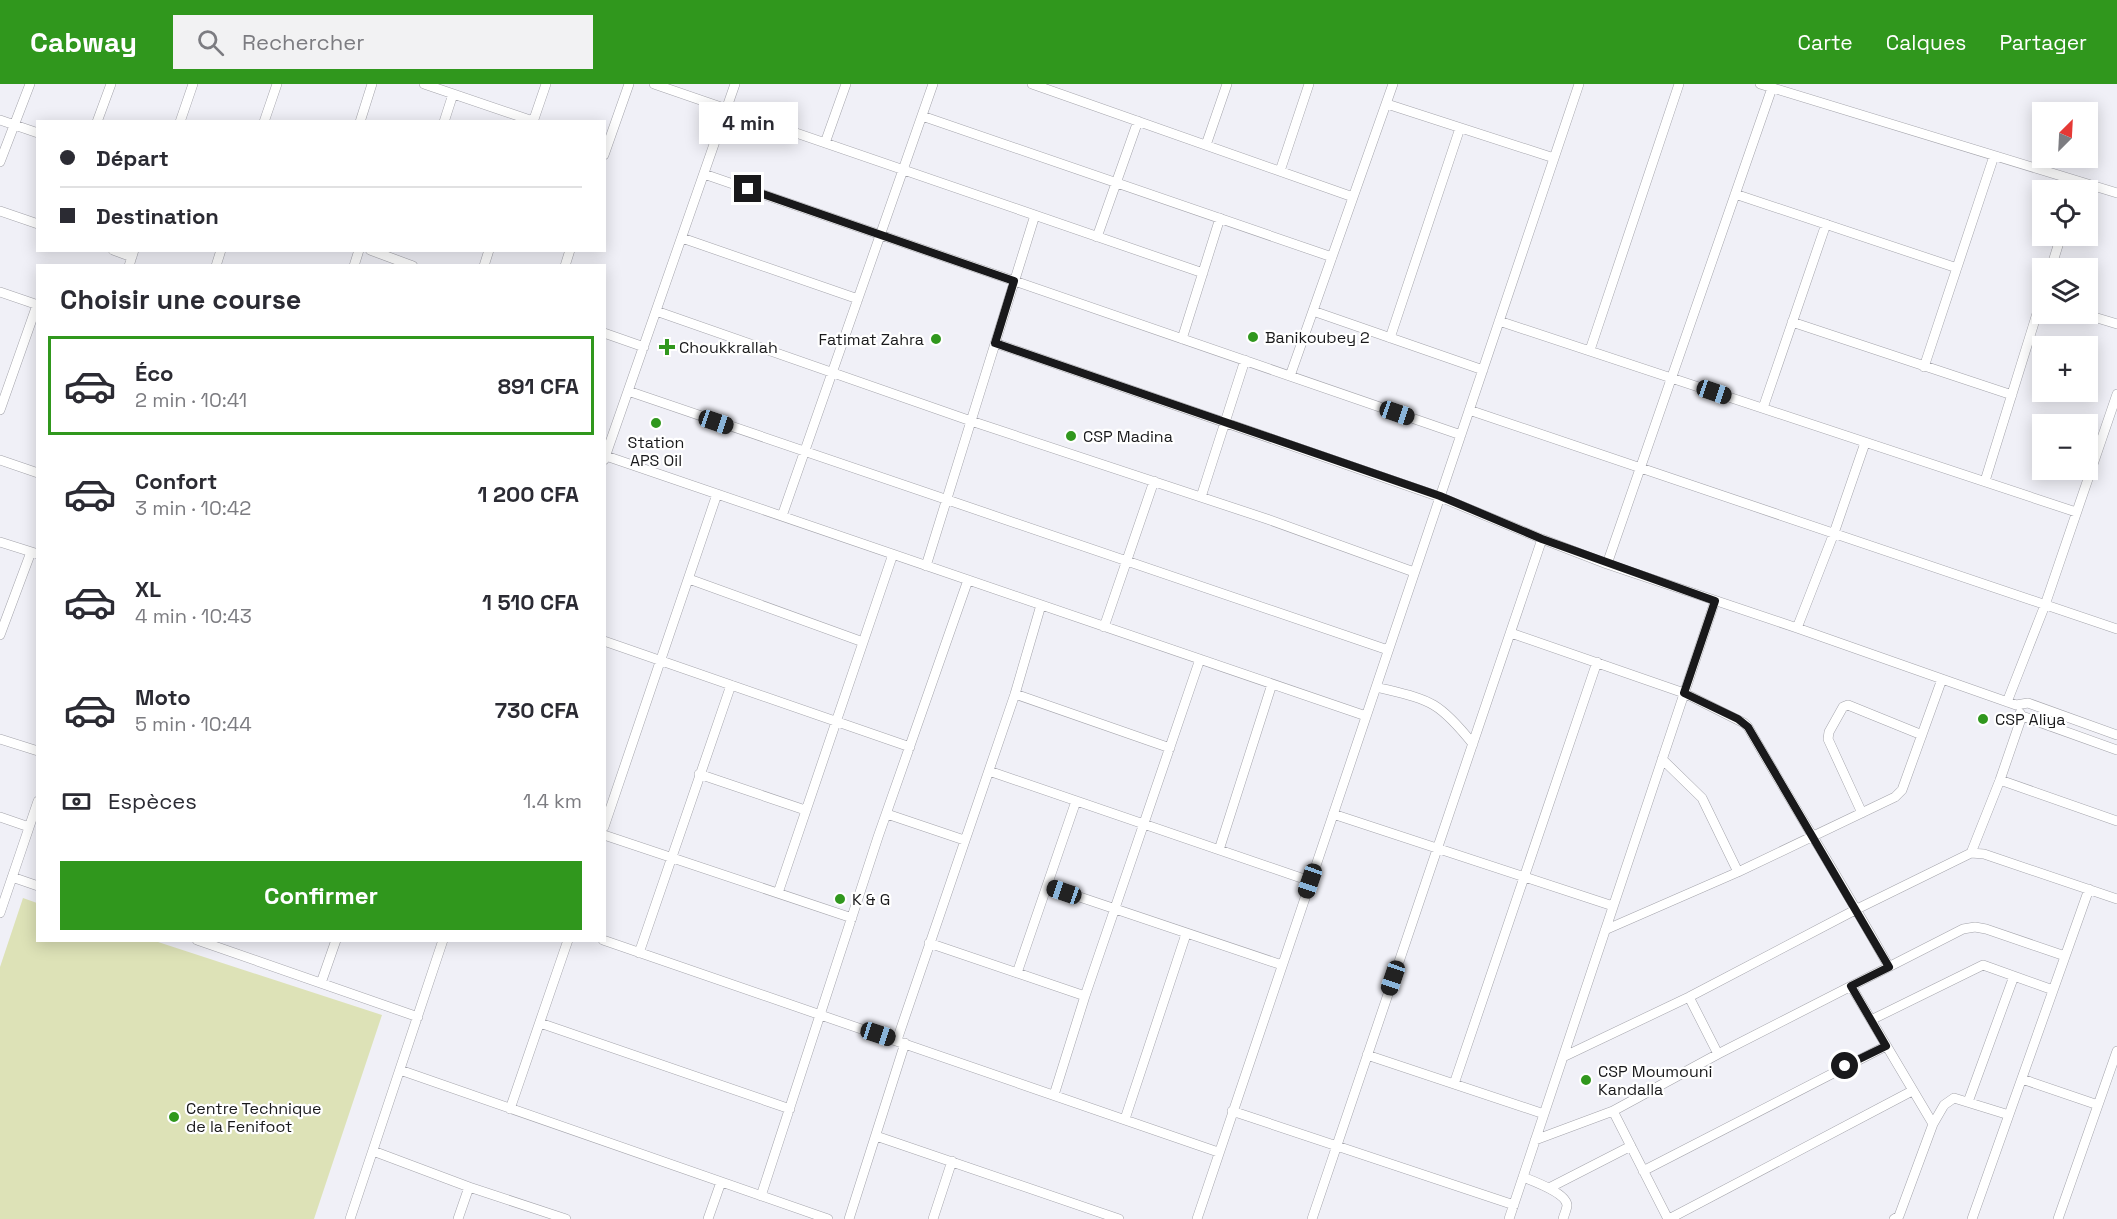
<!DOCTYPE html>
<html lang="fr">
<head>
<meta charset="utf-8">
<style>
	body { margin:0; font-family:"Space Grotesk",sans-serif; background:#f2f2f3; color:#2b2b33; height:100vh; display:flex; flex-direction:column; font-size:22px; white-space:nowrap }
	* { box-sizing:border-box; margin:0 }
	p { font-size:20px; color:#7c7c81 }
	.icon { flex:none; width:33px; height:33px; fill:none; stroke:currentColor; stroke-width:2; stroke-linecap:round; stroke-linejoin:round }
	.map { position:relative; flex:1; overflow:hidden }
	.panel { position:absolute; left:36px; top:180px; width:570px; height:678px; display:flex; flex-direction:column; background:#fff; border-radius:0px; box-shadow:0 3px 15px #0003 }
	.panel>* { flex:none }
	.guide { position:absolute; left:36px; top:36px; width:570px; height:132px; border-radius:0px; box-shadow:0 3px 15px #0003; display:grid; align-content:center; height:132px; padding:0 24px; background:#fff }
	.needle { width:39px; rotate:24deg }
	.controls { position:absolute; left:2032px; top:18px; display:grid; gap:12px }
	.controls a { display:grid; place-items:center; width:66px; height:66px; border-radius:0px; background:#fff; box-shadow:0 3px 15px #0003; font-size:30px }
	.end { position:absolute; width:27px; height:27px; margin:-14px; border:8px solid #19191b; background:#fff; box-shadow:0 0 0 3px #fff }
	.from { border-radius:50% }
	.bubble { position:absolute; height:42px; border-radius:0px; background:#fff; box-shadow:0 3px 15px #0003; font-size:20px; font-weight:700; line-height:42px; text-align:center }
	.car { position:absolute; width:18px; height:36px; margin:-18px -9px; border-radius:8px; box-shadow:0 0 4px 2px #0007; background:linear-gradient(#222 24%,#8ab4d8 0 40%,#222 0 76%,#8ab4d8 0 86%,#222 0) }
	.guide b { display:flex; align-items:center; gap:21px; height:57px; font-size:22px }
	.guide b+b { border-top:2px solid #e1e1e2 }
	.guide i { width:15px; height:15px; background:#2b2b33 }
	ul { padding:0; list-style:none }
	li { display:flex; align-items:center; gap:18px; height:99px; margin:0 12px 9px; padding:0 12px; border:3px solid transparent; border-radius:0px }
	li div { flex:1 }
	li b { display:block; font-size:22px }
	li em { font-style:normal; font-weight:700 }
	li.active { border-color:#30971d }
	li>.icon { width:54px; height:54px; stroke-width:1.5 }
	h2 { padding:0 24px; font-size:27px; line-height:72px }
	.pay { display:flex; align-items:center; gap:15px; height:66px; padding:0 24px; font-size:22px }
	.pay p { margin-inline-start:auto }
	.primary-button { display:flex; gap:12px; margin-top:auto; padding:12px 24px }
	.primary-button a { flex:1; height:69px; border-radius:0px; background:#30971d; color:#fff; font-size:24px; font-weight:700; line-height:69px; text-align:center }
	header { display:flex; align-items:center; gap:36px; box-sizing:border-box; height:84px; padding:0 30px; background:#30971d; color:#fff }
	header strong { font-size:28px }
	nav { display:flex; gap:33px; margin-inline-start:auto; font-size:21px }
	.search { width:420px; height:54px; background:#f2f2f3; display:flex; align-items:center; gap:15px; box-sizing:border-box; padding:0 21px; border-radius:0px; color:#7c7c81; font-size:22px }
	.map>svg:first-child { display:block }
	.green { fill:#dde2b7 }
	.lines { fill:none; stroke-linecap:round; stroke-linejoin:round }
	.minor-casing { stroke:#a4a4ab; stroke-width:10 }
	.minor { stroke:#fff; stroke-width:9 }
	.route { stroke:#19191b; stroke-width:8 }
	.poi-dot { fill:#30971d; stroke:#fff; stroke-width:2 }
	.labels { text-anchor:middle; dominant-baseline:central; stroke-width:4.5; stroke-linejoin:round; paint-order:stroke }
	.poi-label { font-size:16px; fill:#19191b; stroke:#fff; text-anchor:start }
</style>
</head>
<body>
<header>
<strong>Cabway</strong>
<div class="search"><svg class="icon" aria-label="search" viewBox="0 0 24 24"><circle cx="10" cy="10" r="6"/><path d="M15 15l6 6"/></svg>Rechercher</div>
<nav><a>Carte</a><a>Calques</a><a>Partager</a></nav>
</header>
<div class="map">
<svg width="2117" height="1135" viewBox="0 0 2117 1135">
	<rect width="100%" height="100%" fill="#f0f0f7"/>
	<path class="green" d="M23,814L37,819L38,856L155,857L382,931L314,1135H0V883Z"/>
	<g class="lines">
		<defs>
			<path id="minor" d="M424,0L533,37
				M654,0L1203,189
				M1032,0L1353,113
				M1760,0L2117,109
				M1387,20L1554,74
				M922,32L1332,173
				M0,36L38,49
				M97,38L111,0
				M180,38L193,0
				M264,38L277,0
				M360,38L372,0
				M444,38L453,10
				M533,38L546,0
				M825,59L846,0
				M1206,61L1227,0
				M604,71L629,0
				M0,78L30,0
				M1280,87L1309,0
				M704,90L1461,351
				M1735,110L1957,184
				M0,127L38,140
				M1097,153L1138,37
				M682,154L858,215
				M113,166L132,173
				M370,166L413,182
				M129,182L134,166
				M216,182L221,166
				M354,182L359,166
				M484,182L489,166
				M565,182L570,166
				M2051,184L2061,152
				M0,208L38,221
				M656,227L971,337L1267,435L1414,488
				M1313,227L1483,286
				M2084,230L2117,240
				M1499,237L2076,428
				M1792,238L2012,311
				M604,249L644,263
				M1390,254L1460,44
				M1182,255L1220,134
				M995,259L1440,413L1542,455L1607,480L1797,544L2016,621L2028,619L2117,651
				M1590,266L1679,0
				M1924,283L1994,72
				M1290,292L1393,0
				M628,307L1388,566
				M1763,324L1826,140
				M0,326L37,221
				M1469,326L2117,545
				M606,372L1366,632
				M0,376L38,389
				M604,376L735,0
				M1985,397L2043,210
				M1201,413L1245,276
				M782,432L933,0
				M0,458L38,470
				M1607,480L1772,4
				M926,482L1035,131
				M689,495L863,558
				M1104,543L1154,397
				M1797,544L1834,449L1865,359
				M1511,549L1684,609L1744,639L1748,643C1794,723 1844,802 1889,883
				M0,551L31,468
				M604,557L910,663
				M1376,603C1429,616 1437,615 1473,660
				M1015,610L1170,664
				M2007,618L2045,521L2117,310
				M2020,629L2022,632L2117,666
				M0,655L38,667
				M1662,675L1702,714L1738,788
				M989,687L1310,797
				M699,690L805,726
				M2000,696L2117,737
				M1862,729L1828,655L1829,648L1843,623L1848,621L1922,651
				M887,730L964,756
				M1333,730L1613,822
				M0,733L29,743
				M604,743L717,410
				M604,751L852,834
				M1219,766L1272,600
				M1971,769L2000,696L2022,632
				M12,793L38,802
				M1047,802L1282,881
				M778,809L893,470
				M0,829L38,717
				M1605,846L1738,788L1895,713L1902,706L1942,595
				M197,856L418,933
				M603,856L1218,1068
				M929,859L1085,912
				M639,869L731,601
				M1017,889L1076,717
				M321,899L336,856
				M1851,902L1933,1040L1899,1132L1894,1135
				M1689,913L1718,970
				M1871,936L1983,881L2053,906
				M540,939L790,1025
				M897,956L1015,610L1041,521
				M1367,971L1544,1030
				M1563,973L1689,913L1857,825L1971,769L1984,770L2117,815
				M400,986L828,1135
				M2022,995L2098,1021
				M1454,1000L1597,578
				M1054,1011L1085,912L1200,575
				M1968,1018L2014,892
				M510,1025L568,856
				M1232,1027L1514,1121
				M1613,1027L1668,1135
				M1125,1035L1186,850
				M1933,1040L1944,1021L1954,1014L2009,1031
				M876,1052L1119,1135
				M1535,1056L1613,1027L1718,970L1963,845L1975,843L1986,845L2065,872
				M373,1067L469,1103L566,1135
				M1643,1087L1886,962
				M1523,1093C1533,1097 1566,1109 1567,1121C1567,1125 1564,1131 1563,1135
				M1549,1104L1631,1062
				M761,1112L878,753L968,496
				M350,1135L443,856
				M458,1135L469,1103
				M708,1135L721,1098
				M849,1135L905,959
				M933,1135L952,1077
				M1197,1135L1579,0
				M1312,1135L1542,455
				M1509,1135L1715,517
				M1669,1135L1912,1007
				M1972,1135L2089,805
				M2058,1135L2117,967"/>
		</defs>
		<use href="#minor" class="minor-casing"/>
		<use href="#minor" class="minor"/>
	</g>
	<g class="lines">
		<path class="route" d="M748,105L1014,197L995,259L1440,412L1542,455L1715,517L1684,609L1738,635L1748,643L1889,883L1851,902L1886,962L1845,982"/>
	</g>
	<g class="poi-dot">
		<circle cx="1253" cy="253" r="6"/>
		<circle cx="936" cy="255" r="6"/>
		<path d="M664 254h6v6h6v6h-6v6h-6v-6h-6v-6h6z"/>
		<circle cx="656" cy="339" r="6"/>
		<circle cx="1071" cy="352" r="6"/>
		<circle cx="1983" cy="635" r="6"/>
		<circle cx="840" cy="815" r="6"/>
		<circle cx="1586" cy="996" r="6"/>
		<circle cx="174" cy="1033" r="6"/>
	</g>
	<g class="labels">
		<g class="poi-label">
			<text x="1265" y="253">Banikoubey 2</text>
			<text x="924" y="255" text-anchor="end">Fatimat Zahra</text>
			<text x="679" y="263">Choukkrallah</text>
			<text x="1083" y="352">CSP Madina</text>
			<text x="656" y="358" text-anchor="middle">Station<tspan x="656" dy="18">APS Oil</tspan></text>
			<text x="1995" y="635">CSP Aliya</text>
			<text x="852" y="815">K &amp; G</text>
			<text x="1598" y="987">CSP Moumouni<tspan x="1598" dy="18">Kandalla</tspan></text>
			<text x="186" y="1024">Centre Technique<tspan x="186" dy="18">de la Fenifoot</tspan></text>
		</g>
	</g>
</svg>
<div class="controls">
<a><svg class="needle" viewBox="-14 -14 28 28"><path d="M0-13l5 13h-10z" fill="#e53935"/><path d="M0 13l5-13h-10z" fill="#7c7c81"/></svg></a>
<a><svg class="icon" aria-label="locate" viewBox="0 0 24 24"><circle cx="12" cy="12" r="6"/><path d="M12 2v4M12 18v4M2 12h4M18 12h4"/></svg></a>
<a><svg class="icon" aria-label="layers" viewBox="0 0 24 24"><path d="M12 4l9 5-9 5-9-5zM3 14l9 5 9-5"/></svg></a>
<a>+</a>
<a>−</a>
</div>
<i class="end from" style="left:1845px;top:982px"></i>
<i class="end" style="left:748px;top:105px"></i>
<div class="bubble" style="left:699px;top:18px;width:99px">4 min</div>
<i class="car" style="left:1714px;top:308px;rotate:109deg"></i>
<i class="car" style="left:1397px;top:329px;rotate:109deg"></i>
<i class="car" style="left:716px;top:338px;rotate:109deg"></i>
<i class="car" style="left:1310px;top:797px;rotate:199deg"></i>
<i class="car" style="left:1064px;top:808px;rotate:289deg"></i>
<i class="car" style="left:1393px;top:894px;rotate:199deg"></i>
<i class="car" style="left:878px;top:950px;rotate:108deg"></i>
<div class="guide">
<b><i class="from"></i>Départ</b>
<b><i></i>Destination</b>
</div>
<section class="panel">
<h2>Choisir une course</h2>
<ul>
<li class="active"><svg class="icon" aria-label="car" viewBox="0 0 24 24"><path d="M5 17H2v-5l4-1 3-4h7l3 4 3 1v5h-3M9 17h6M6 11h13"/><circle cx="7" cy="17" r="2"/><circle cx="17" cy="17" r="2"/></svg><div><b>Éco</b><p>2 min · 10:41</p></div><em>891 CFA</em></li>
<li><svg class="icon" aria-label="car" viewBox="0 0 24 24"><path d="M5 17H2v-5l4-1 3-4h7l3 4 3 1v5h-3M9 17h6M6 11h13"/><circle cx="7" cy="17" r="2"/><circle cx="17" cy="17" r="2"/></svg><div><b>Confort</b><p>3 min · 10:42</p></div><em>1 200 CFA</em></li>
<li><svg class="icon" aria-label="car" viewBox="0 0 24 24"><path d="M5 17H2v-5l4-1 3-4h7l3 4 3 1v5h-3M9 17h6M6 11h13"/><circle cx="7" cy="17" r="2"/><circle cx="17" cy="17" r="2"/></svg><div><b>XL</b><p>4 min · 10:43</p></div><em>1 510 CFA</em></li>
<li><svg class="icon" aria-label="car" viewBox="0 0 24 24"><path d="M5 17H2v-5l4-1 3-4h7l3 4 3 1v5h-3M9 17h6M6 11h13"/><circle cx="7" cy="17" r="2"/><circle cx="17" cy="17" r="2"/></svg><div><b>Moto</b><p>5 min · 10:44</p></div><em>730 CFA</em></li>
</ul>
<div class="pay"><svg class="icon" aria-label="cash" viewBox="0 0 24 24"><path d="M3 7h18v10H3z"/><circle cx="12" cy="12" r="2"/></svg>Espèces<p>1.4 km</p></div>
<div class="primary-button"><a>Confirmer</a></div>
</section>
</div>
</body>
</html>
